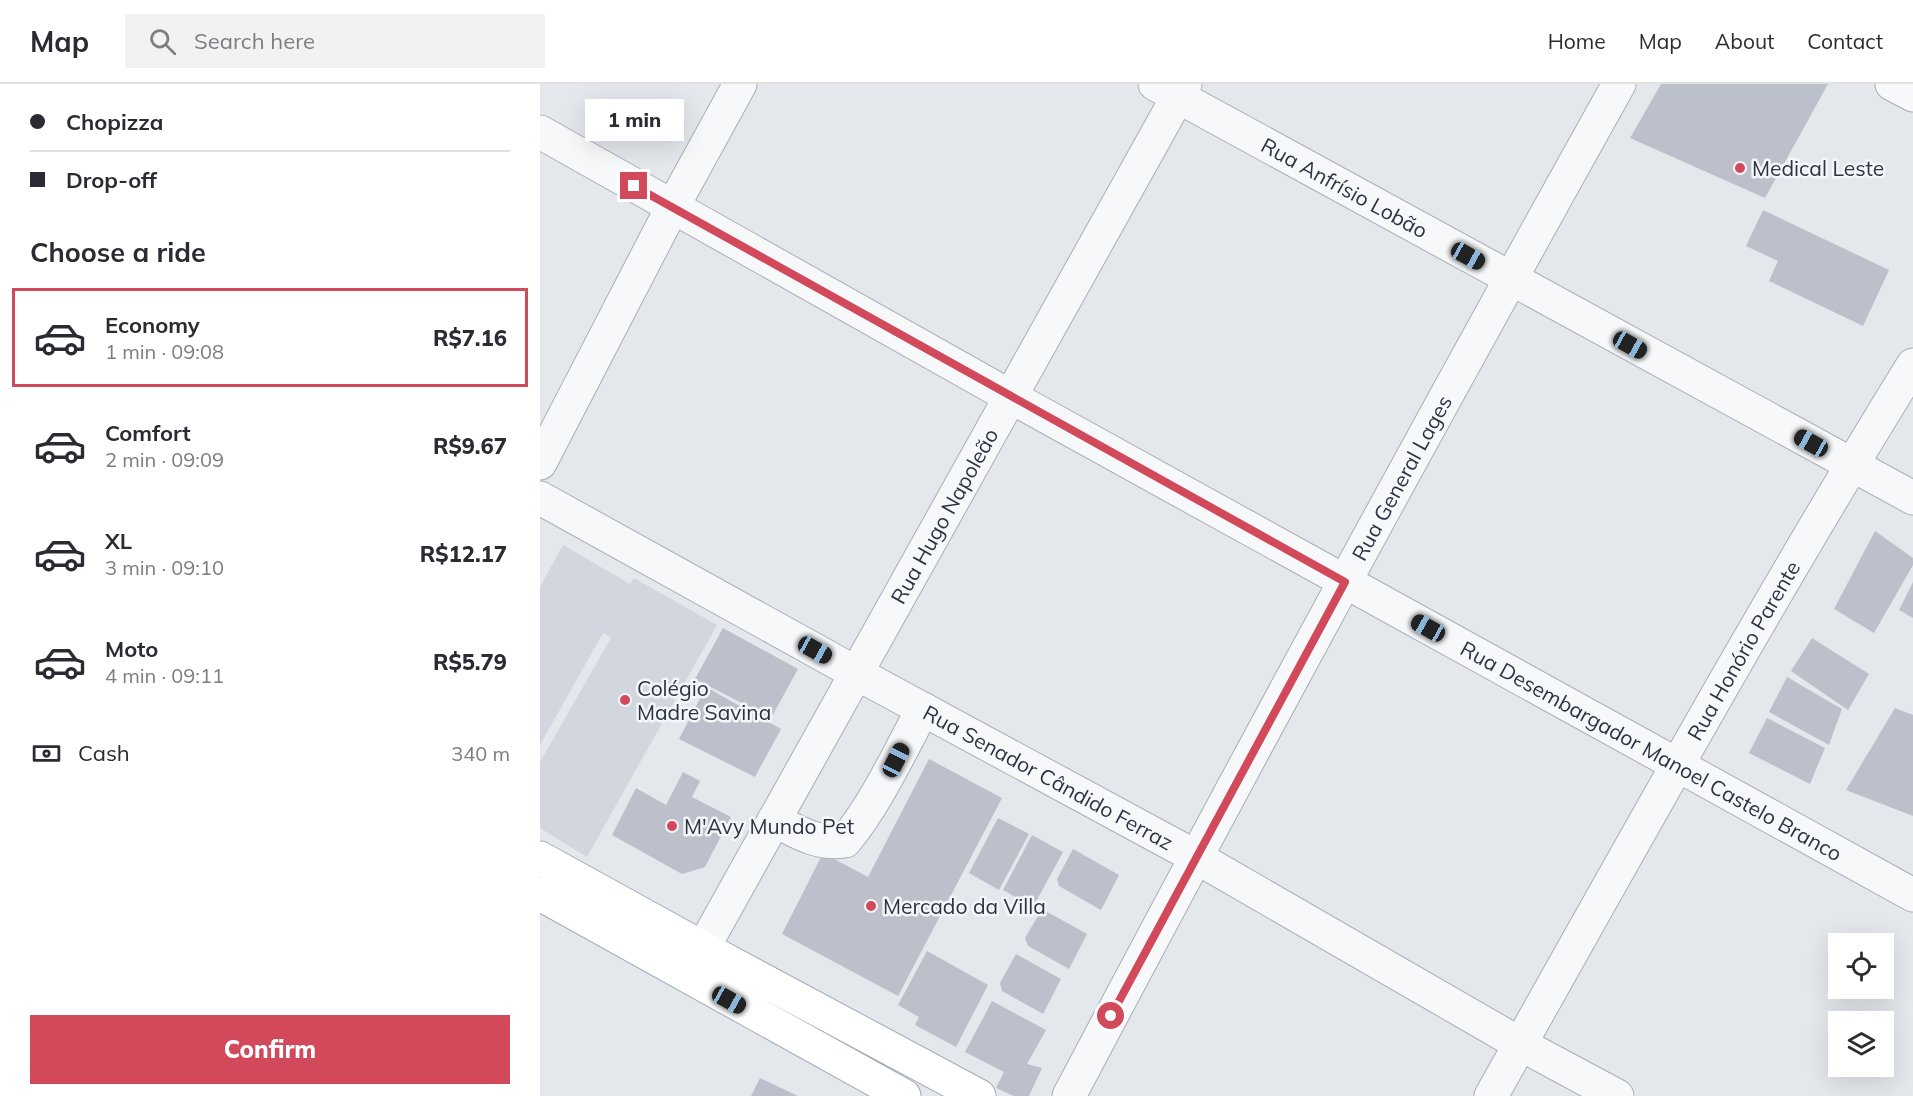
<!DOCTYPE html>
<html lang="en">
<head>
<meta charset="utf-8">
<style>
	body { margin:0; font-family:Mulish,sans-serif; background:#f2f2f3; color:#2b2b33; height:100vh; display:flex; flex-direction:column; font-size:22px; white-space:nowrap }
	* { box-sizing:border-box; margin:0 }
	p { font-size:20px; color:#7c7c81 }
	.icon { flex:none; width:33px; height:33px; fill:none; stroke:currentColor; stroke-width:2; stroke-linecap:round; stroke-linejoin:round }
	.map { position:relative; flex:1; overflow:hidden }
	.details { display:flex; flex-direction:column; background:#fff; width:540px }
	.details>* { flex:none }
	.hud { display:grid; align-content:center; height:132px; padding:0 30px; background:#fff }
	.fabs { position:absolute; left:1288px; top:849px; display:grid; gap:12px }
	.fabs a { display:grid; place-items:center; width:66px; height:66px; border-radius:0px; background:#fff; box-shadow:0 6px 24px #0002; font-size:30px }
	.end { position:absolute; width:27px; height:27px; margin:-14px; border:8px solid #d1495b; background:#fff; box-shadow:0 0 0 3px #fff }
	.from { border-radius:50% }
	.bubble { position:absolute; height:42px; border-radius:0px; background:#fff; box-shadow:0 6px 24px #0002; font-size:20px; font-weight:800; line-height:42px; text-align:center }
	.car { position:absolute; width:18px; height:36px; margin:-18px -9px; border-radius:8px; box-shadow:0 0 4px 2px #0007; background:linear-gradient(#222 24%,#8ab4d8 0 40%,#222 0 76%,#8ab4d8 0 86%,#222 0) }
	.hud b { display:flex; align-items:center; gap:21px; height:57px; font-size:22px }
	.hud b+b { border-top:2px solid #e1e1e2 }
	.hud i { width:15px; height:15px; background:#2b2b33 }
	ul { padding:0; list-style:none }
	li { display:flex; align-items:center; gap:18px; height:99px; margin:0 12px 9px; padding:0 18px; border:3px solid transparent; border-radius:0px }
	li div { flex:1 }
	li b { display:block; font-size:22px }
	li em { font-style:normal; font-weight:800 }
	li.selected { border-color:#d1495b }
	li>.icon { width:54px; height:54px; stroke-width:1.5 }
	h2 { padding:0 30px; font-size:27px; line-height:72px }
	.pay { display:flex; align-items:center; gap:15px; height:66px; padding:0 30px; font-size:22px }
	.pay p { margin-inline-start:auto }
	.primary-button { display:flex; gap:12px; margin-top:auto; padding:12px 30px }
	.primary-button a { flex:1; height:69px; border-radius:0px; background:#d1495b; color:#fff; font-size:24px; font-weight:800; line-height:69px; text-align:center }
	header { display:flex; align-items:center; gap:36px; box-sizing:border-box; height:84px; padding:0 30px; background:#fff; border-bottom:2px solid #e1e1e2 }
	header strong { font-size:28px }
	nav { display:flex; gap:33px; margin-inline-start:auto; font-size:21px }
	.search { width:420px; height:54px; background:#f2f2f3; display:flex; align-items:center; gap:15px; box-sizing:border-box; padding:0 21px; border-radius:0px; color:#7c7c81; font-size:22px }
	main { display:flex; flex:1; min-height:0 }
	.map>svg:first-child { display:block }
	.built { fill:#d2d6de }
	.building { fill:#bbc0ca }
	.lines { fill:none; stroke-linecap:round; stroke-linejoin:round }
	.minor-casing { stroke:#a9aeb7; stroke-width:35 }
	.major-casing { stroke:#a3abb8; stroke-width:35 }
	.minor { stroke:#f7f8fa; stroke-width:33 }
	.major { stroke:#fff; stroke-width:33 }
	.route { stroke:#d1495b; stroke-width:8 }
	.poi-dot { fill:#d1495b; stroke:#f4f6f9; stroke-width:2 }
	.labels { text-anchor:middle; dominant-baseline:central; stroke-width:5; stroke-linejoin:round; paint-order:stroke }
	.poi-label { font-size:21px; fill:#2b3445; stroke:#f4f6f9; text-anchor:start }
	.street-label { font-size:21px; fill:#2b3445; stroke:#f4f6f9 }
</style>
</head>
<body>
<header>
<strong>Map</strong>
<div class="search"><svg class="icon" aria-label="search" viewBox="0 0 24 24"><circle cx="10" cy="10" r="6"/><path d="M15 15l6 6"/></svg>Search here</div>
<nav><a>Home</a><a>Map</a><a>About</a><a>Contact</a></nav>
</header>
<main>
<section class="details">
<div class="hud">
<b><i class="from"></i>Chopizza</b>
<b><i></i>Drop-off</b>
</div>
<h2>Choose a ride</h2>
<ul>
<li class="selected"><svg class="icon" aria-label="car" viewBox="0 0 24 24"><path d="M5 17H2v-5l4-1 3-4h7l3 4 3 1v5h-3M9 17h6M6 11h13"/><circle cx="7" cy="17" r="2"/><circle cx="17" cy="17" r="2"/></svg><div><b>Economy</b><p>1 min · 09:08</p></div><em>R$7.16</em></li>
<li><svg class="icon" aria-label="car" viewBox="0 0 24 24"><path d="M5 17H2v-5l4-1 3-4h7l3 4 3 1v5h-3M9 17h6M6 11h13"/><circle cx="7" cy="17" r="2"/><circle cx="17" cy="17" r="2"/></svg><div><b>Comfort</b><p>2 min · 09:09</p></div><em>R$9.67</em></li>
<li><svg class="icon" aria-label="car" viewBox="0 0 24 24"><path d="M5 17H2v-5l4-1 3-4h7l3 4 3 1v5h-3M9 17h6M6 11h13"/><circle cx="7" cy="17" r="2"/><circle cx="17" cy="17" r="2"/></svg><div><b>XL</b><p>3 min · 09:10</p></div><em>R$12.17</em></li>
<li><svg class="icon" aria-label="car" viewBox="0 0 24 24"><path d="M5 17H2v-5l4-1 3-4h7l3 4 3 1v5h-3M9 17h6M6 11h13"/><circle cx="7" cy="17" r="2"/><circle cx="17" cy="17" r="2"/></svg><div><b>Moto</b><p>4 min · 09:11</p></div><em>R$5.79</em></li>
</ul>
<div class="pay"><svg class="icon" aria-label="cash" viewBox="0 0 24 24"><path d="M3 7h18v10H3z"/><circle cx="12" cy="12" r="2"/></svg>Cash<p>340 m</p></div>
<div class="primary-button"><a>Confirm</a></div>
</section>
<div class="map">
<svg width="1373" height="1012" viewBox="0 0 1373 1012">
	<rect width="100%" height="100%" fill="#e4e7ec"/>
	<path class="built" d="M23,461L90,500L94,494L177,541L47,773L0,744V678L71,554L63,549L0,661V503Z"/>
	<path class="building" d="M1121,0H1288L1225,114L1090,54Z
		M1223,126L1349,186L1323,242L1229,197L1238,177L1206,162Z
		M1335,447L1373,474V481L1334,549L1294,525Z
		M1373,498V534L1359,526Z
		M183,544L258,585L231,634L155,595Z
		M1272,554L1329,590L1308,626L1251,587Z
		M1247,593L1302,625L1289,661L1229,628Z
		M166,603L241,645L215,693L139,655Z
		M1355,624L1373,631V732L1306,706Z
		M1227,634L1285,664L1270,700L1209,669Z
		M389,675L462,714L358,912L242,850L283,769L328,793Z
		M143,688L160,697L152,713L191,733L165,783L142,790L72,751L96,704L126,721Z
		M458,734L489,750L459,806L429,789Z
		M492,751L523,768L493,823L463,806Z
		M533,765L579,791L561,826L519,802L517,795Z
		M502,825L547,850L529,885L488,862L485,854Z
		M387,867L448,901L416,963L375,941L379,933L358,921Z
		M476,870L521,895L503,930L462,907L460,899Z
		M452,917L506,946L487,980L502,984L489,1012H474L456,1004L464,988L425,968Z
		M220,994L258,1012H211Z"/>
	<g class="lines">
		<defs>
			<g id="minor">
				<path id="s1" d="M615,0L1373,414"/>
				<path d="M1352,0L1373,11"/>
				<path id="s2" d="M0,48L471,313L1373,811"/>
				<path d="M0,379L132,124L200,0"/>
				<path id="s3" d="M0,414L316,589L656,773L980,960L1077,1012"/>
				<path d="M234,736C258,748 277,761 305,757C337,718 359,669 383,625"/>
				<path id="s4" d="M152,891L163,864L645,0"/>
				<path id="s5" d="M529,1012C708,673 892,335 1079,0"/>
				<path id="s6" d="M951,1012C1089,767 1225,520 1373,281"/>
			</g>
			<path id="major" d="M0,774L163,864L439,1012
				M0,810L364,1012"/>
		</defs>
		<use href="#minor" class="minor-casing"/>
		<use href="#major" class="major-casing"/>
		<use href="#minor" class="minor"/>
		<use href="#major" class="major"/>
	</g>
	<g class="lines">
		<path class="route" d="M94,102L805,498L571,932"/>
	</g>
	<g class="poi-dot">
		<circle cx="1200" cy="84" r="6"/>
		<circle cx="85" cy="616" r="6"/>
		<circle cx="132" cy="742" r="6"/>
		<circle cx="331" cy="822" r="6"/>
	</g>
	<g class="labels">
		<g class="poi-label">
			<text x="1212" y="84">Medical Leste</text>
			<text x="97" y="604">Colégio<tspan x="97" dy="24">Madre Savina</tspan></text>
			<text x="144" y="742">M'Avy Mundo Pet</text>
			<text x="343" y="822">Mercado da Villa</text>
		</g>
		<g class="street-label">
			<text stroke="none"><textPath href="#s1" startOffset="216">Rua Anfrísio Lobão</textPath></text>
			<text stroke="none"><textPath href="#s5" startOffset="702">Rua General Lages</textPath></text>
			<text stroke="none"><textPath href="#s4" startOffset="524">Rua Hugo Napoleão</textPath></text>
			<text stroke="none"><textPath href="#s6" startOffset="512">Rua Honório Parente</textPath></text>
			<text stroke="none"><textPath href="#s2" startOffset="1272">Rua Desembargador Manoel Castelo Branco</textPath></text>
			<text stroke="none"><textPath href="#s3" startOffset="580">Rua Senador Cândido Ferraz</textPath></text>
		</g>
	</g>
</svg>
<div class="fabs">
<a><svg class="icon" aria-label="locate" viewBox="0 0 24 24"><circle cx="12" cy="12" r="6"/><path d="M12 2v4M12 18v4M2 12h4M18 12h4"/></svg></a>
<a><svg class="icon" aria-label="layers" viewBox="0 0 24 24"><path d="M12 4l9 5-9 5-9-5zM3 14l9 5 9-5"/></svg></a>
</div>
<i class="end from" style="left:571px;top:932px"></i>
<i class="end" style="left:94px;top:102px"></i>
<div class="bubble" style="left:45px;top:15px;width:99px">1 min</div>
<i class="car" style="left:928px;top:172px;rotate:119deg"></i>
<i class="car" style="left:1090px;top:261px;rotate:119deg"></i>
<i class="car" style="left:1271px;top:359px;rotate:299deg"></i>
<i class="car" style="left:888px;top:544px;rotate:299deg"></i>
<i class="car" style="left:275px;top:566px;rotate:119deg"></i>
<i class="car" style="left:356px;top:676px;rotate:27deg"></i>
<i class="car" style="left:189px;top:916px;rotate:119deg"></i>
</div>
</main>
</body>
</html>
